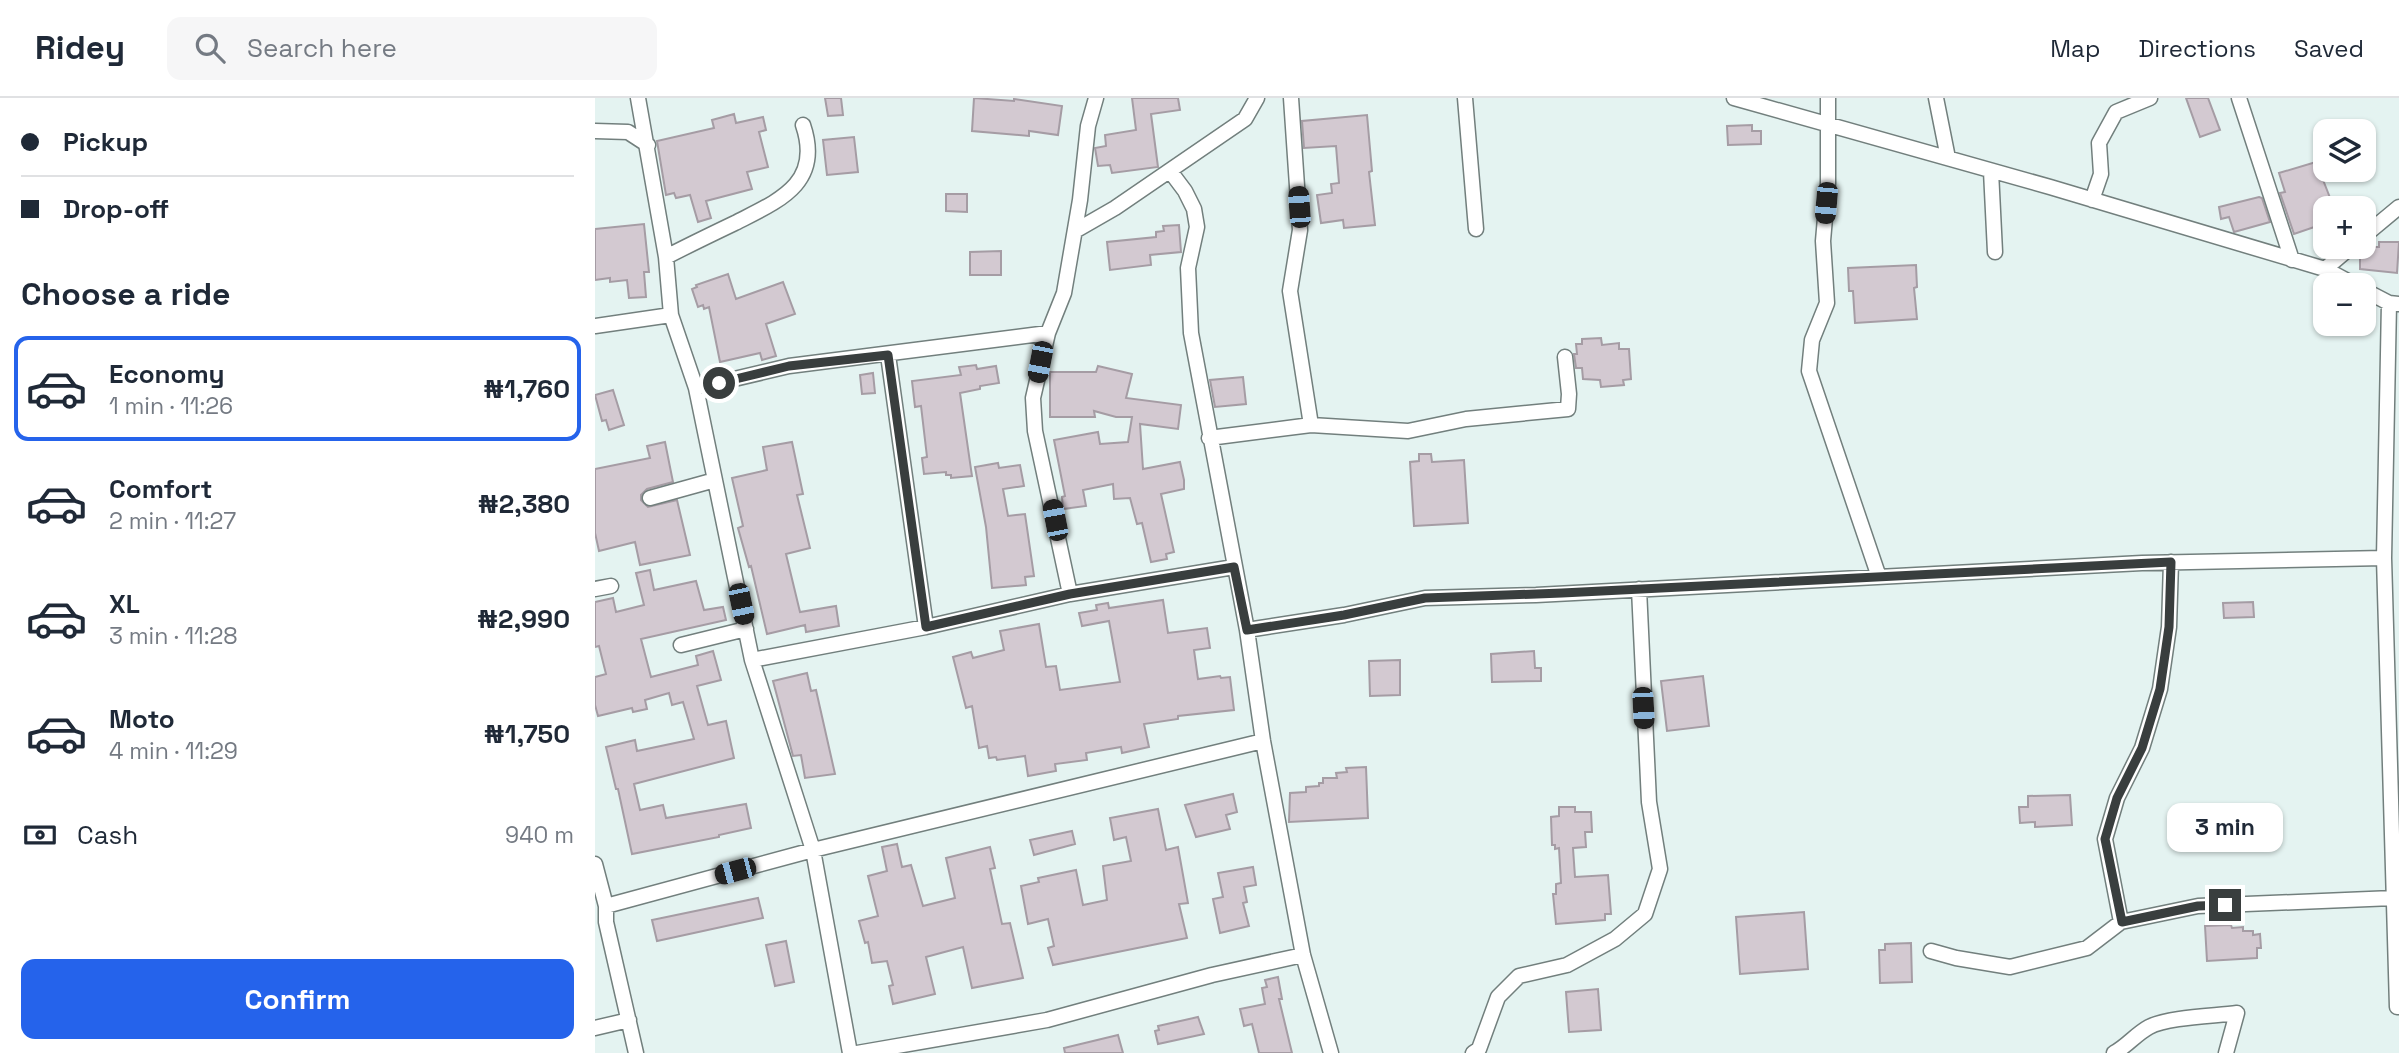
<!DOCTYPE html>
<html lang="en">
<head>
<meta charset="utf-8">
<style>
	body { margin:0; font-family:"Space Grotesk",sans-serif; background:#f6f6f7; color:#1f2937; height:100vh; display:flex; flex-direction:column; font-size:26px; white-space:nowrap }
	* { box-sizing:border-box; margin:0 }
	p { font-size:23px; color:#747a83 }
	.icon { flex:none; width:38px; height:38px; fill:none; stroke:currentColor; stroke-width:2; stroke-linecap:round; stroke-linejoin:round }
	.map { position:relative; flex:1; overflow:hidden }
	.panel { display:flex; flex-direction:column; background:#fff; width:595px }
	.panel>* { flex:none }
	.banner { display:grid; align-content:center; height:154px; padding:0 21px; background:#fff }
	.buttons { position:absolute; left:1718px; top:21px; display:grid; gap:14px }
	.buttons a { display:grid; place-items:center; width:63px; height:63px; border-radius:14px; background:#fff; box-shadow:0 2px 5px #0004; font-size:35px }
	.end { position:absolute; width:32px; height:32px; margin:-16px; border:9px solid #393e3e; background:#fff; box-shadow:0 0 0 4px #fff }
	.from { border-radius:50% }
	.bubble { position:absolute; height:49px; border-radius:14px; background:#fff; box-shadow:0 2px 5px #0004; font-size:23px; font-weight:600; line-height:49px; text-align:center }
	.car { position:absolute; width:21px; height:42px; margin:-21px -10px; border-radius:9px; box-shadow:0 0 5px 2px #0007; background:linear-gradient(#222 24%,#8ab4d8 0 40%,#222 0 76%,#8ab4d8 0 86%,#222 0) }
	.banner b { display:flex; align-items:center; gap:24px; height:66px; font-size:26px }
	.banner b+b { border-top:2px solid #e0e1e3 }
	.banner i { width:18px; height:18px; background:#1f2937 }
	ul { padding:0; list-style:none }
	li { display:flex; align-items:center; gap:21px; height:105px; margin:0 14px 10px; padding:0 7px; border:4px solid transparent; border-radius:14px }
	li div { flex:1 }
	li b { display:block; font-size:26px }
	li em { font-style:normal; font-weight:600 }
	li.selected { border-color:#2563eb }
	li>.icon { width:63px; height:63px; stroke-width:1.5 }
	h2 { padding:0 21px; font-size:32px; line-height:84px }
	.pay { display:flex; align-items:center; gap:18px; height:77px; padding:0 21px; font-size:26px }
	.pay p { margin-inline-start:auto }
	.primary-button { display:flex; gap:14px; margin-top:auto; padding:14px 21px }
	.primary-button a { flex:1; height:80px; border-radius:14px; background:#2563eb; color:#fff; font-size:28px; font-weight:600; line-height:80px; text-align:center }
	header { display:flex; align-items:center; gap:42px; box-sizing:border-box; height:98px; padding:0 35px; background:#fff; border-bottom:2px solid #e0e1e3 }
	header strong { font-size:33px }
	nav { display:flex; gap:38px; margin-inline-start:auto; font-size:24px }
	.search { width:490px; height:63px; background:#f6f6f7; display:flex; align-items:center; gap:18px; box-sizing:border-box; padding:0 24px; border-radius:14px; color:#747a83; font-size:26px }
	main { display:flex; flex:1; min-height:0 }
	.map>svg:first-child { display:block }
	.building { fill:#d3c9d1; stroke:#a59ca4; stroke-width:2 }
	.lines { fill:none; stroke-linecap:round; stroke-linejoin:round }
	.minor-casing { stroke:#727f7d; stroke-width:17 }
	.minor { stroke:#fff; stroke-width:14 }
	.route { stroke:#393e3e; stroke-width:9 }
</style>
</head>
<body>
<header>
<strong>Ridey</strong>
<div class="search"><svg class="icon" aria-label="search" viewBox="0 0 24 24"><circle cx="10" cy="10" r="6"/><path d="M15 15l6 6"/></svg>Search here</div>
<nav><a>Map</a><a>Directions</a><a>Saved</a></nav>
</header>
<main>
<section class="panel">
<div class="banner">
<b><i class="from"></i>Pickup</b>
<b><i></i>Drop-off</b>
</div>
<h2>Choose a ride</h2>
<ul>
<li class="selected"><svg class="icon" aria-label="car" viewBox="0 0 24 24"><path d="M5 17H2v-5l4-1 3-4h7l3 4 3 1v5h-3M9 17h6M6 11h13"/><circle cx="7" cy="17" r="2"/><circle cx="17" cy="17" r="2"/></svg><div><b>Economy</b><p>1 min · 11:26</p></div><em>₦1,760</em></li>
<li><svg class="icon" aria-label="car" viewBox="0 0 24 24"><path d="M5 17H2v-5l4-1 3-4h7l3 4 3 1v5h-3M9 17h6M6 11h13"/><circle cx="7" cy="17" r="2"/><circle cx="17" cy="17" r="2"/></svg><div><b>Comfort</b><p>2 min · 11:27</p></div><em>₦2,380</em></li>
<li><svg class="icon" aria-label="car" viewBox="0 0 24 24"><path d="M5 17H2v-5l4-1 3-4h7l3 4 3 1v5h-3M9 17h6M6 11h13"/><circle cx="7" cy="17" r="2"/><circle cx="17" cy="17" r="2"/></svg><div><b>XL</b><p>3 min · 11:28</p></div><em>₦2,990</em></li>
<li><svg class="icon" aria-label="car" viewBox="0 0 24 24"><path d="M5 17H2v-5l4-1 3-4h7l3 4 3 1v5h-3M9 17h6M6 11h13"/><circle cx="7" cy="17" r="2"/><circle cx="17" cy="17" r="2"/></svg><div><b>Moto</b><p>4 min · 11:29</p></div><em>₦1,750</em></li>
</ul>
<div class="pay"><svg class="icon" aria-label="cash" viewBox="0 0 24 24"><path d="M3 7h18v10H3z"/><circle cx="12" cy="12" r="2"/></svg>Cash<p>940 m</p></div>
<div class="primary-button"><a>Confirm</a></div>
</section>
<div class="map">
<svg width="1804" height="955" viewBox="0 0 1804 955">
	<rect width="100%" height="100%" fill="#e4f3f1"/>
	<path class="building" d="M230,0H246L248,17L233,18Z
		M379,0L419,3V1L467,8L463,37L434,33V38L377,33Z
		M537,0H583L585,12L556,16L563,69L517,75L515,67L503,68L500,50L511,48L510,37L541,32Z
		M1591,0H1613L1625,32L1605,39Z
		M139,16L141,25L168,19L171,32L164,34L173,69L152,74L157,91L111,103L116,120L103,124L95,97L81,100L79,95L71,97L62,43L119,30L117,22Z
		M772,17L777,73L774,74L780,127L749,130L748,122L726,125L722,97L737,95L736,86L744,85L741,48L709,50L707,23Z
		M1157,27V33H1166V46L1133,47L1132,28Z
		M259,39L263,74L232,77L228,42Z
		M1721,64L1739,110H1731V125L1699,136L1685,95L1690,94L1684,75Z
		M351,96H372V114L351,113Z
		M1664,99L1667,100L1675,124L1639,134L1634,119L1626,121L1624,109Z
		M49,126L54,174H49L51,199L34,200L32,182L15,184V180L0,182V131Z
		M584,127L586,154L555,157L556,167L515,172L512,144L561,139V134L569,133L568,128Z
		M1784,144H1804L1802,175L1765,171V157H1770V149H1784Z
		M406,153V177H375V154Z
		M1321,167L1322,189L1319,190L1322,221L1260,225L1258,193H1254L1253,170Z
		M133,176L141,201L188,184L200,216L171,226L181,258L167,262L165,255L125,264L114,209L109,211L108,207L103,209L97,191L102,189L101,187Z
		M1006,240L1007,247L1024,245V251H1034L1036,281L1028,282L1029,287L1006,289L1005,282L988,281L987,270H981L979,256H982L981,246H987V241Z
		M381,267L382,271L401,268L404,285L385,288V291L365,295L377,378L356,380V377H351V374L329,376L327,360L332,359L326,308L320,309L317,283L366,277L364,269Z
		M503,268L537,276L531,300L586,307L583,331L545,326L548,371L585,364L589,382V391L566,396L579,454L571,456L572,461L556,464L547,425L542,426L535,400L519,401L518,386L488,392L491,408L468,411L467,399L470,398L459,342L503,334L505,346L533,344L537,319H521L499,313L500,319H455V274H501Z
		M278,275L280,295L267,296L265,277Z
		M648,279L651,306L620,309L615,282Z
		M18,292L29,327L14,332L11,322L7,323L0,297Z
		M70,344L78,384L52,391L46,397V402L53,409L82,402L95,457L45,467L40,444L4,453L0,435V371L55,360L52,348Z
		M197,344L208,396L202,397L215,450L191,456L205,514L241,508L244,528L211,534L210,527L172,536L156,468L154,469L143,430L148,428L137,380L172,372L168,349Z
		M824,356H836L837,364L869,362L873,425L819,428L815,364L824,363Z
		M403,365L404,370L425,367L429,388L408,391L413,418L430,416L439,478L430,479L431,487L397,490L391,429L380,369Z
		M55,472L59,492L101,483L109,512L128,509L131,522L46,541L56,579L103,567L101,558L118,553L126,582L102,588L113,627L131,623L139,660L39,686L45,712L68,707L71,720L151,706L156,730L124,737V739L37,756L23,691H21L11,649L40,642L42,653L99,641L88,604L77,607L74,595L50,602L52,611L38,614L37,610L3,618L0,607V579L11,576L4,548L0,549V504L18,500L21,514L49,507L41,475Z
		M568,502L573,535L612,530L615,550L599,552L603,581L625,578L626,580L635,579L639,612L583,618V621L549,626L554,649L527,655L526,649L491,655L492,662L460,666L461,673L433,678L430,658L402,662L401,659L394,660L392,648L384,650L377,608L371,610L358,559L376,554L378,560L409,552L405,533L444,526L451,569L461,568L465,592L525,584L514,523L487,528L484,515L502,512L501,507L513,505L514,510Z
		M1658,504L1659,519L1629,520L1628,505Z
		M939,553L940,570H946V583L897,584L896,556Z
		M805,562V597L775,598L774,563Z
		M212,575L216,593L221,592L240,676L210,680L206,657L198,658L178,583Z
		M1108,578L1114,628L1072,633L1066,583Z
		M771,669L773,720L694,724L695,695L711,694V689L724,688V685H728V680H742L741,675L752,674L751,670Z
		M638,696L642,714L631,717L635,731L601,739L590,707Z
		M1475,697L1477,727L1440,729V724L1425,725L1424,709H1433V698Z
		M964,709H980V714H996L997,734H990L991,749L978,750L980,779L1013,777L1016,816H1010V822L961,826L958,796H961V786L966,785L964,750L960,751V747H957L956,719L964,718Z
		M563,711L571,752L583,749L593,805L584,806L592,840L458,867L453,850L459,848L453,821L433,826L426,788L444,784L443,780L481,772L488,807L512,802L508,768L536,763L531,739L519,742L515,720Z
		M477,733L480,746L439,757L435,742Z
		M302,746L307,769L316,767L328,808L360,800L351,760L395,749L400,770L395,771L407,826L415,825L428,880L377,890L368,849L331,859L340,896L298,906L294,888L298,887L292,863L277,865L273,844L270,845L264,823L283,818L273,778L292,773L287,749Z
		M658,769L661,787L649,789L652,804L648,805L654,828L625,835L618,801L628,799L623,775Z
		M163,800L168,820L62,843L57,822Z
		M1209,814L1213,871L1145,876L1141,819Z
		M1636,827L1637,830L1648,829V833H1658V837L1665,836L1666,850H1662V860L1612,863L1610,828Z
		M191,843L199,884L180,888L171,847Z
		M1316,845L1317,884L1285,885L1284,852H1290V846Z
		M683,879L687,901H684L697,955H664L657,926L649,928L645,911L670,906L667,890L672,889L670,882Z
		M1003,891L1006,932L974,934L971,894Z
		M603,919L609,936L563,946L560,933L564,932L563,928Z
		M523,937L528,955H470L469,950Z"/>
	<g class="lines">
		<defs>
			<path id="minor" d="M43,0L71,159L76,217L101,290L157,562L218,752L255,955
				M696,0L705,132L695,193L716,327
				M870,0L881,131
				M1139,0L1455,89L1730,171L1760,187
				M1233,0V85L1228,143L1232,205L1217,242L1214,273L1284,479
				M1341,0L1353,60
				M1644,0L1697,162
				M0,33L33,34L53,47
				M575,73L590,93L599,111L602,129L593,170L596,235L652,532L668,643L708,857L736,955
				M1396,73L1400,154
				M1497,102L1506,76L1504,45L1521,14L1555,0
				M480,133L520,110L650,21L662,0
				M1769,138L1804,109
				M71,159C94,147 117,136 140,125C183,103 228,86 208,27
				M1730,171L1756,149
				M1769,192L1794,205L1804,206
				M1794,205L1789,460L1802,909H1804
				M0,228L76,217
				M293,257L331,529
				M101,290L194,268L453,235
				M614,340L716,327L813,333L871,321L973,311L974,296L970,259
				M55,400L120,382
				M0,491L16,488
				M475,496L440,333L438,300L453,235L469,195L485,102L493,28L501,0
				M652,532L749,517L830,500L941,497L1547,465L1789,460
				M86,547L151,531
				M157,562L331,529L475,496L639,469
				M0,766L11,808V824L41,955
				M11,808L218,752L668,643
				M1526,824L1510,741L1522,700L1547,650L1565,591L1574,529L1576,464
				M1336,853L1361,860L1415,869L1492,850L1526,824L1603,808L1798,800
				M0,930L34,922
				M262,955L452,922L617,877L708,857
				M878,955L884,951L903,899L924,878L972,867L1020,841L1050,816L1065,771L1054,704L1044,491
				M1519,955C1532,948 1541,936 1554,929C1572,919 1620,918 1642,915L1631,955"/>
		</defs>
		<use href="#minor" class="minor-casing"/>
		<use href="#minor" class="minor"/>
	</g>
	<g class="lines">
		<path class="route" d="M124,285L194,268L293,257L331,529L475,496L639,469L652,532L749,517L830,500L967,495L1576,464L1574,529L1565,591L1547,650L1522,700L1510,741L1527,824L1603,808L1630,807"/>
	</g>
</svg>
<div class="buttons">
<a><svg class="icon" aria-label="layers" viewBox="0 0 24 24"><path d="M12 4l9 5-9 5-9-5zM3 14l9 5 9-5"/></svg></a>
<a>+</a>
<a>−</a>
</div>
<i class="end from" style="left:124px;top:285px"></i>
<i class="end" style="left:1630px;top:807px"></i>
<div class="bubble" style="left:1572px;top:705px;width:116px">3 min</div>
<i class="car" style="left:1231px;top:105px;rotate:185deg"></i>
<i class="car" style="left:704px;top:109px;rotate:356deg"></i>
<i class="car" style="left:445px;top:264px;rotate:191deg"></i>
<i class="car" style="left:460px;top:422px;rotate:349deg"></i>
<i class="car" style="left:146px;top:506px;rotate:168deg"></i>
<i class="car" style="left:1048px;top:610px;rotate:177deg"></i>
<i class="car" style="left:140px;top:773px;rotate:255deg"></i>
</div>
</main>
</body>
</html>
